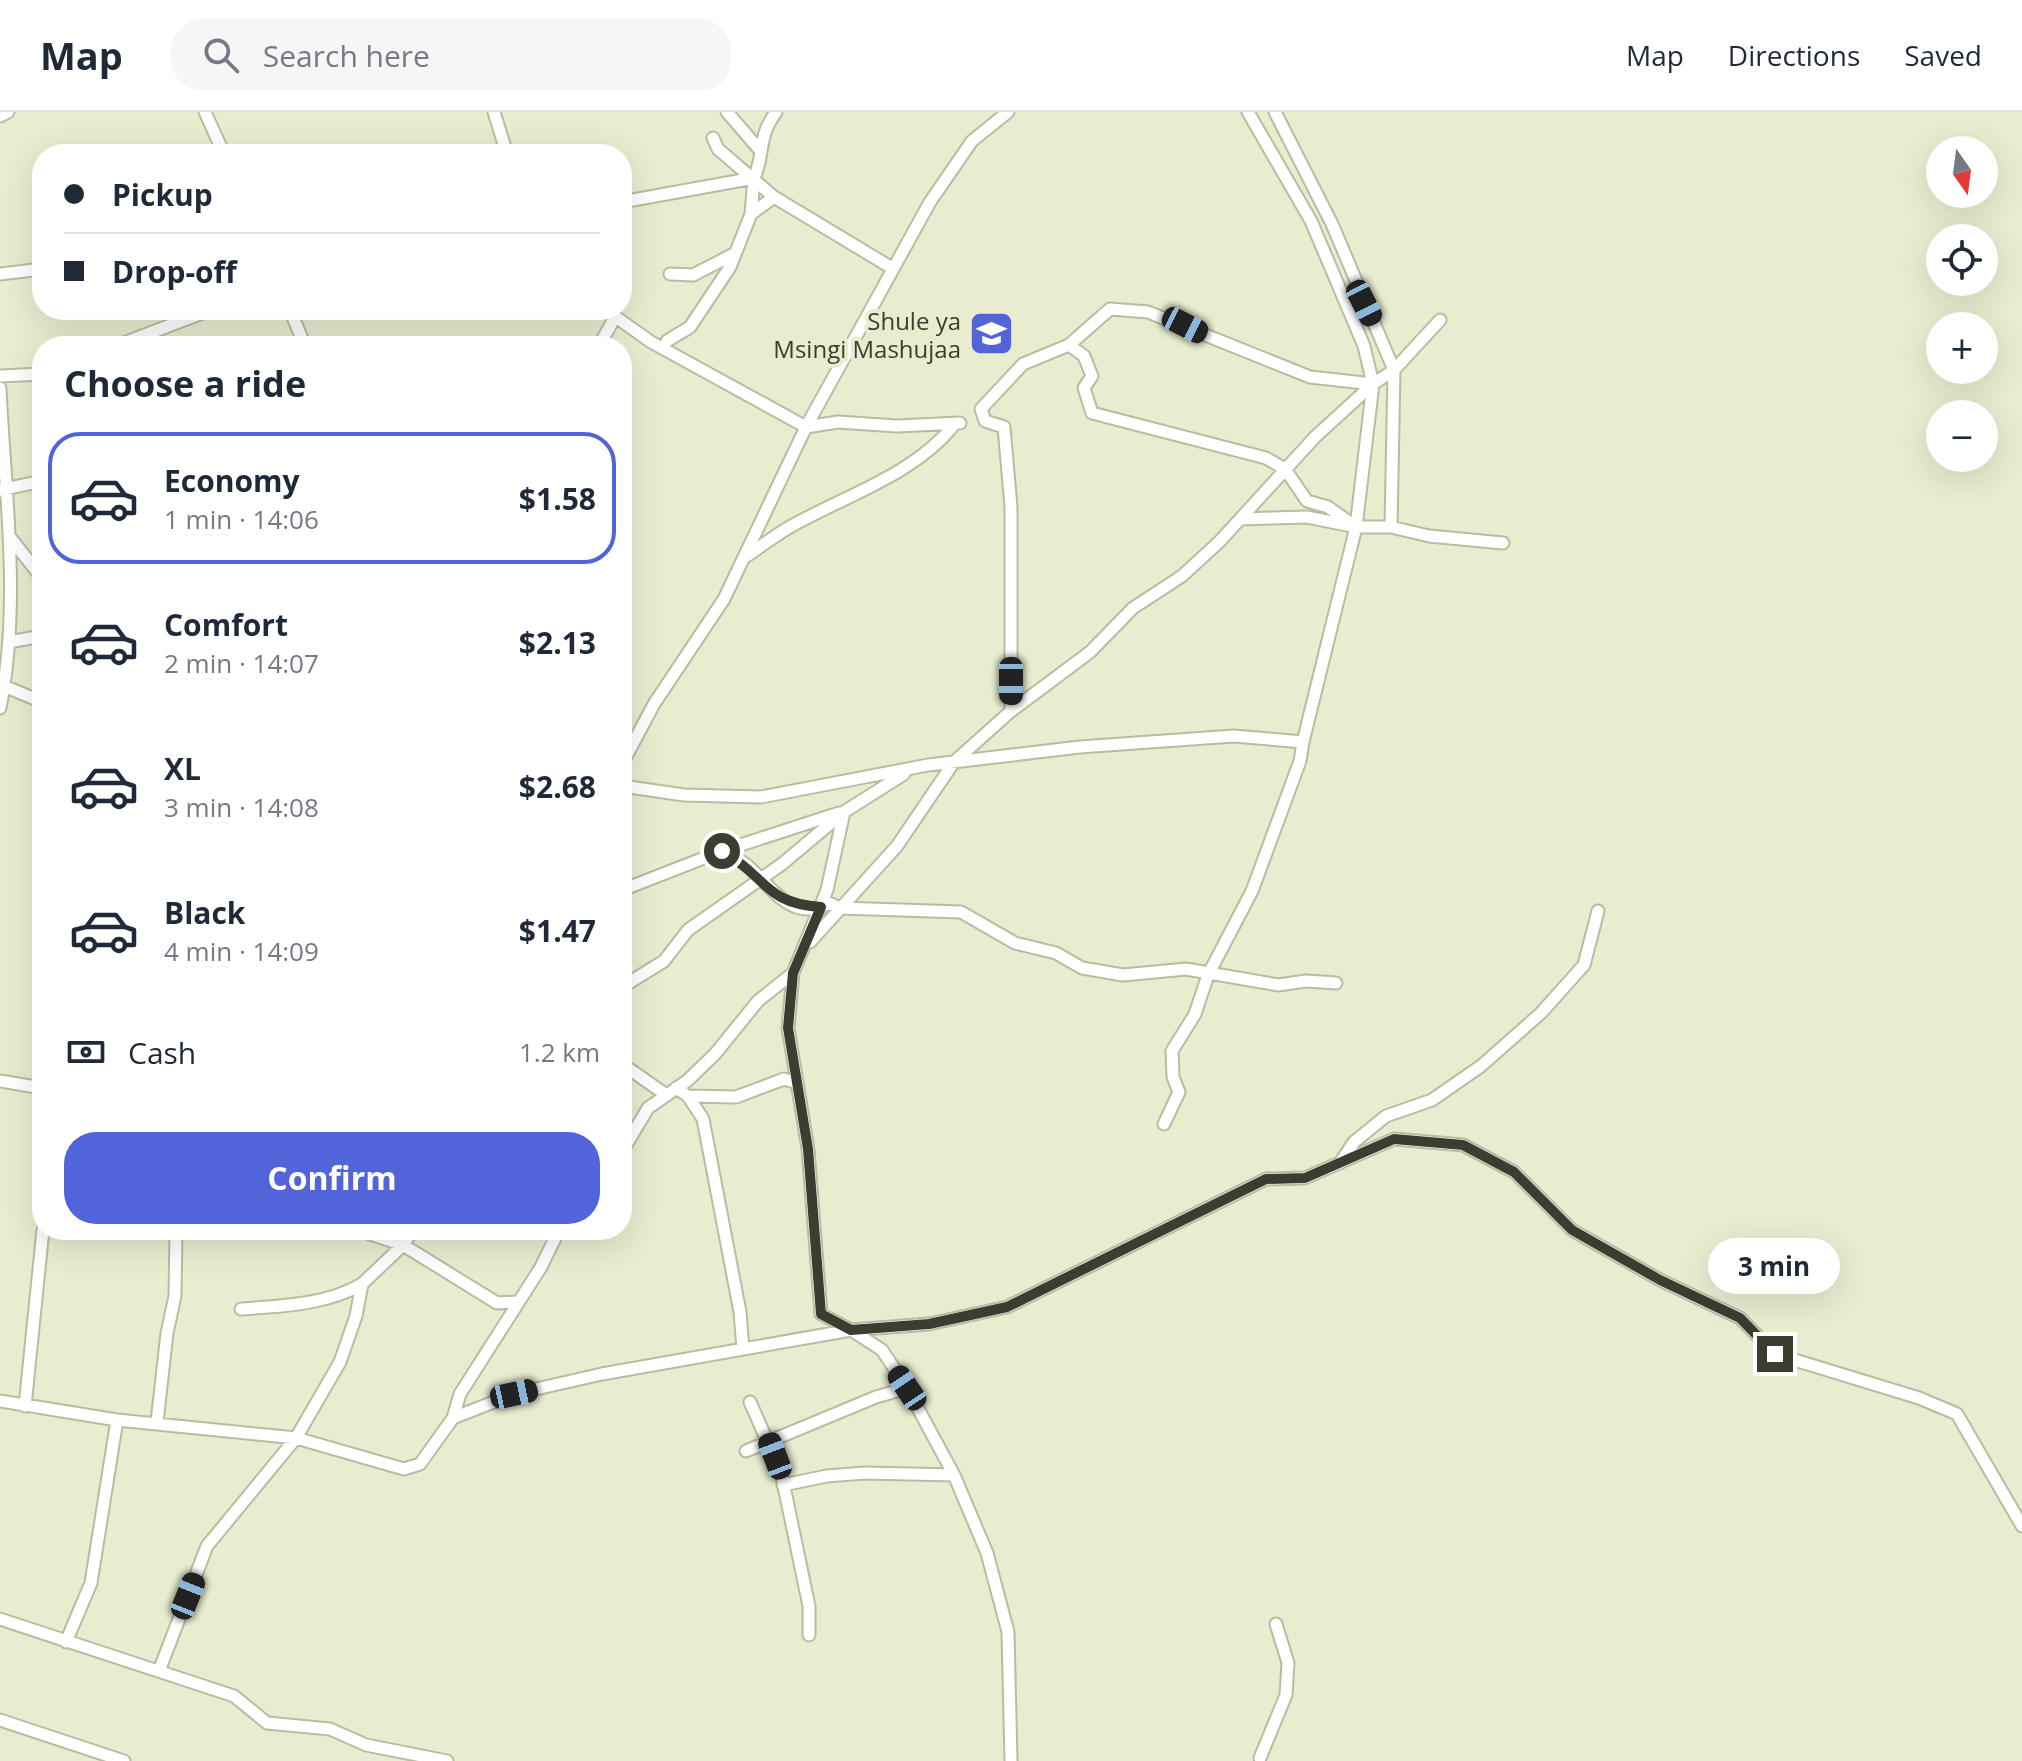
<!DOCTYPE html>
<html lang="en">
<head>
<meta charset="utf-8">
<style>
	body { margin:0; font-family:"Open Sans",sans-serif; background:#f6f6f7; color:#1f2937; height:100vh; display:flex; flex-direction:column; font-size:30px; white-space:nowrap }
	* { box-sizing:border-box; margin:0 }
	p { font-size:26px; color:#747a83 }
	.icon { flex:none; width:44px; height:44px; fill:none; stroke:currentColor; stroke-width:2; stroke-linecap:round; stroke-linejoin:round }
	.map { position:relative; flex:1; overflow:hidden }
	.side { position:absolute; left:32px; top:224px; width:600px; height:904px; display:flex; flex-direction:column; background:#fff; border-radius:32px; box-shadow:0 8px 32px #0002 }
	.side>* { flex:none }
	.guide { position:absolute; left:32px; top:32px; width:600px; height:176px; border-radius:32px; box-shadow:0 8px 32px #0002; display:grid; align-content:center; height:176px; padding:0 32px; background:#fff }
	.needle { width:52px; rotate:166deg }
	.tools { position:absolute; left:1926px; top:24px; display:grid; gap:16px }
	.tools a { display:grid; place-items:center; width:72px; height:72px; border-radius:50%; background:#fff; box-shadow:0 8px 32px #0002; font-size:40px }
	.end { position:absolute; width:36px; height:36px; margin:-18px; border:10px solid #3b3d31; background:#fff; box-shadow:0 0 0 4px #fff }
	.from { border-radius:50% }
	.bubble { position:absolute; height:56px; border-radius:28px; background:#fff; box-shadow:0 8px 32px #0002; font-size:26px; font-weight:700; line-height:56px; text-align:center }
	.car { position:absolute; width:24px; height:48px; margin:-24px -12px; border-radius:10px; box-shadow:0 0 6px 2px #0007; background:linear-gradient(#222 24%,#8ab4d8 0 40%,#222 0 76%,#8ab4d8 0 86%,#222 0) }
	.guide b { display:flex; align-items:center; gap:28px; height:76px; font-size:30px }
	.guide b+b { border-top:2px solid #e0e1e3 }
	.guide i { width:20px; height:20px; background:#1f2937 }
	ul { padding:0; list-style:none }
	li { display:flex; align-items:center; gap:24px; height:132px; margin:0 16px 12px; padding:0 16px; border:4px solid transparent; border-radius:32px }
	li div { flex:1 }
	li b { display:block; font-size:30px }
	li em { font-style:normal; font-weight:700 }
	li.on { border-color:#5264da }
	li>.icon { width:72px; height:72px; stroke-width:1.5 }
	h2 { padding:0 32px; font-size:36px; line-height:96px }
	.pay { display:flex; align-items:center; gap:20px; height:88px; padding:0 32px; font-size:30px }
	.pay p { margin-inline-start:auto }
	.action { display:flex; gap:16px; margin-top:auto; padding:16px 32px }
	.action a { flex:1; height:92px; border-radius:32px; background:#5264da; color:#fff; font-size:32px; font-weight:700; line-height:92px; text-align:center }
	header { display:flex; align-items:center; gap:48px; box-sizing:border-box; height:112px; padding:0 40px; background:#fff; border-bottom:2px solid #e0e1e3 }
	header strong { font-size:38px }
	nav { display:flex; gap:44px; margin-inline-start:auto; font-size:28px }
	.search { width:560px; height:72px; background:#f6f6f7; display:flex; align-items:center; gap:20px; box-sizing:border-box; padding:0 28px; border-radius:32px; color:#747a83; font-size:30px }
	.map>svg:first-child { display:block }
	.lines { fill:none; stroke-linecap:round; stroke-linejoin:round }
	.street-casing { stroke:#b8bda1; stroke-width:15 }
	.street { stroke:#fff; stroke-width:11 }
	.route { stroke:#3b3d31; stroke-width:10 }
	.labels { text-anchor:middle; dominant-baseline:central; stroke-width:8; stroke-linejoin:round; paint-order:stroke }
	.poi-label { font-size:24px; fill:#3b3d31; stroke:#e8edd0; text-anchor:end }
</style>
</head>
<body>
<header>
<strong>Map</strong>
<div class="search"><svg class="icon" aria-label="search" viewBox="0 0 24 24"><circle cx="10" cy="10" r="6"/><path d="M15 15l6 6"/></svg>Search here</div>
<nav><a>Map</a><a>Directions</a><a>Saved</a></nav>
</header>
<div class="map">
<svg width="2022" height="1649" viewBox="0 0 2022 1649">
	<rect width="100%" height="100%" fill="#e8edd0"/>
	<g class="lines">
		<defs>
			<path id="street" d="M205,0L224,42
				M494,0L507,42
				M727,0L758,36
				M1275,0L1332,112L1394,258L1391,415
				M0,4L8,0
				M713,26L718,37L774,85L892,156
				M622,90L754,66C765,42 757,26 776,0
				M751,102L754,66
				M0,162L42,157
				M670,162L693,163L734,142
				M290,198L305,234
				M606,198L651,230L806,315L838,310L897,314L960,311
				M667,229L690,215L730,155L751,102L774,85
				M1069,233L1084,244L1092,264L1084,276L1092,301L1266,346L1285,357L1307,389L1328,395L1356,415
				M116,234L210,198
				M599,234L615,205
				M0,264L42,262
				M0,276C5,383 21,490 0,596
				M0,378L42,369
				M1240,407L1307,405L1356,415H1391L1429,424L1503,431
				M9,424L42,466
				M745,445C762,434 779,420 797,411C850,382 914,362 954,313
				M9,530L42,524
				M4,574L35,587L42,594
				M1011,599V395L1004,315L985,309L981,297L1023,252L1069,233L1110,197L1148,200L1310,265L1373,272
				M622,652L654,592L724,487L806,315L930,90L972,29L1008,0
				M622,674L684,683L761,685L928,653L1080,635L1234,624L1303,630L1356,415L1373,272L1364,234L1311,109L1248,0
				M844,700L827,778L793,861L788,916L808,1037L821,1202L851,1218L929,1212L1007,1195L1266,1067L1305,1066L1394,1027L1463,1033L1514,1060L1572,1118L1660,1168L1740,1206L1775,1242L1919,1286L1957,1302L2022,1414
				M722,739L839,701
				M622,778L722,739C729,743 737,746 744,751C769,770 790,813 829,791L840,796L961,800L1015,831L1056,841L1082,856L1123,863L1186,857L1278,873L1306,869L1336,871
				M810,830L897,734L954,650L1011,599L1090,540L1133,496L1182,464L1220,429L1315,325L1373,272L1394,258L1440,208
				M622,875L664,849L688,818L782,752L844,700L904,662
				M622,952L665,982
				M0,969L42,976
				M676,976L688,984L703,1007L740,1200L743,1237
				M688,984L736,985L784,967L794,970
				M1164,1012L1179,980L1173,965L1172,939L1195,902L1208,863L1252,779L1300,649L1303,630
				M622,1040L648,996L687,969L715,942L758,889L793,861
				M1340,1051L1354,1030L1386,1004L1432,988L1481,954L1541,901L1584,853L1598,799
				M358,1118L403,1133L497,1191L517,1190
				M241,1197C282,1194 326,1193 362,1172
				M0,1289L117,1308L296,1326L404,1357L420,1352L453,1306L514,1282L602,1262L851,1218L882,1238L907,1276L954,1363L987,1441L1008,1520L1011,1649
				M750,1290L781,1360L809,1494V1523
				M25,1294L43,1118
				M453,1306L460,1282L541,1155L559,1118
				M157,1310L167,1221L175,1184L176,1118
				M746,1339L876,1285L907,1276
				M783,1373L827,1364L865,1361L954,1363
				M0,1507L234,1584L267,1611L330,1617L366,1633L447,1649
				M66,1530L91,1471L117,1308
				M159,1559L207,1434L296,1326L340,1250L356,1204L362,1172L403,1133L413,1118
				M0,1608L124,1649
				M1260,1646L1286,1583L1288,1551L1276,1512"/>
		</defs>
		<use href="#street" class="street-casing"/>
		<use href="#street" class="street"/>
	</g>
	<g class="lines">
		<path class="route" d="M722,739C767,764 763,791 821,795L793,861L788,916L808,1037L821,1202L851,1218L929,1212L1007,1195L1266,1067L1305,1066L1394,1027L1463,1033L1514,1060L1572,1118L1660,1168L1740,1206L1775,1242"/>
	</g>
	<defs>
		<symbol id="school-square" viewBox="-11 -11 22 22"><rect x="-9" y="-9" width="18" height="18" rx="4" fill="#5264da" stroke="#e8edd0"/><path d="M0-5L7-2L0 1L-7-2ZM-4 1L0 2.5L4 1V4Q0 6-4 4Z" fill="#fff"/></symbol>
	</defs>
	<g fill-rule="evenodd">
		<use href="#school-square" x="966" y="196" width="51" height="51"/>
	</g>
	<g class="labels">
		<g class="poi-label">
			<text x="961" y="208">Shule ya<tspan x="961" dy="28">Msingi Mashujaa</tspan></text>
		</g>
	</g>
</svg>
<div class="tools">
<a><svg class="needle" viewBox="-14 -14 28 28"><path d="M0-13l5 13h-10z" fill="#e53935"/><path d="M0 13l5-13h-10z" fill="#747a83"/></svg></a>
<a><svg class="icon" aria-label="locate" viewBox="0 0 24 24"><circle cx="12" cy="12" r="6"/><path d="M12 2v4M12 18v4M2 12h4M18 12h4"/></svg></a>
<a>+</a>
<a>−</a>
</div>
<i class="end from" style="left:722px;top:739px"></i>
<i class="end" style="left:1775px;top:1242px"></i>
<div class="bubble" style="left:1708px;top:1126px;width:132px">3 min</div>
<i class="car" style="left:1364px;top:191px;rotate:153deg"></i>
<i class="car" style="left:1185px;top:213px;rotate:117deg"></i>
<i class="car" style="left:1011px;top:569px;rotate:180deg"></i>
<i class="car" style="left:907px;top:1276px;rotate:326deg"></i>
<i class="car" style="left:514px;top:1282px;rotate:78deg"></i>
<i class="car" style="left:775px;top:1344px;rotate:339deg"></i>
<i class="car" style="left:188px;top:1484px;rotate:22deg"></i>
<div class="guide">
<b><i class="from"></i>Pickup</b>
<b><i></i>Drop-off</b>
</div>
<section class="side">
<h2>Choose a ride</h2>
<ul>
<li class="on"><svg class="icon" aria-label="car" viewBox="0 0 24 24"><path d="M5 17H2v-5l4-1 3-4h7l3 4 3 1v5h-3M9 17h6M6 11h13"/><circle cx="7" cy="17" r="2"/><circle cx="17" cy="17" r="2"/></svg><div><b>Economy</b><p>1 min · 14:06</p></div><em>$1.58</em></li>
<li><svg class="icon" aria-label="car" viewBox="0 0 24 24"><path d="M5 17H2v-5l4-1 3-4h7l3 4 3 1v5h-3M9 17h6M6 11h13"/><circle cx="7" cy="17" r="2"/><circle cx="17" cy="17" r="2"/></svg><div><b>Comfort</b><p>2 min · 14:07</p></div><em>$2.13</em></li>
<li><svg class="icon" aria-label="car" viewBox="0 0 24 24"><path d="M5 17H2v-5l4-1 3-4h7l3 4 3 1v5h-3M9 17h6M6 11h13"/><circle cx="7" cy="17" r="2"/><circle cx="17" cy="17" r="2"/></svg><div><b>XL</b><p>3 min · 14:08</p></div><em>$2.68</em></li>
<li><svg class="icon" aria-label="car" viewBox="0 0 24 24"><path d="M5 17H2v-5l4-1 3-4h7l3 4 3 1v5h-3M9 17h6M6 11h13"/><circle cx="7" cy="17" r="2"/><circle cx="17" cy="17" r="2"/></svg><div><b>Black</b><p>4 min · 14:09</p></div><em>$1.47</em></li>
</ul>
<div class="pay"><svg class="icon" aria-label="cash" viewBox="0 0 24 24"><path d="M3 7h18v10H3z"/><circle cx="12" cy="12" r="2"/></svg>Cash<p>1.2 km</p></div>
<div class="action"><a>Confirm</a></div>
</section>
</div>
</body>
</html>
